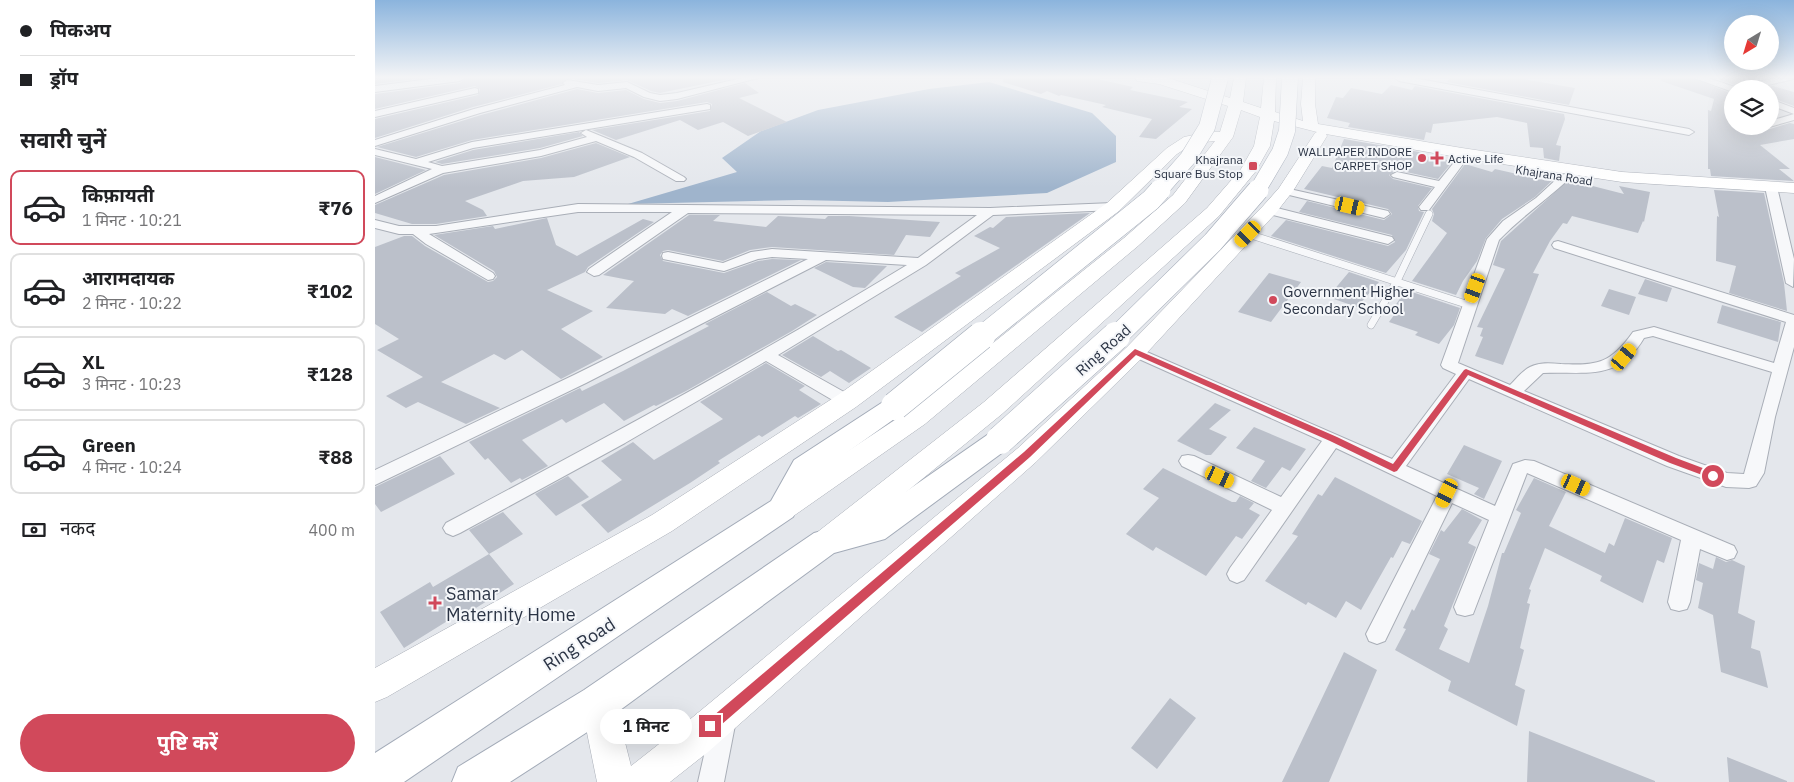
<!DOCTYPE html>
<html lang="hi">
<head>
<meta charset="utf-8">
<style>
	body { margin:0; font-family:"IBM Plex Sans","Noto Sans Devanagari",sans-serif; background:#f2f2f2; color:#202124; height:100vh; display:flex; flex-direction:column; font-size:19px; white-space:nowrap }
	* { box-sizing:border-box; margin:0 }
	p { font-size:16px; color:#757577 }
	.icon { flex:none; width:28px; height:28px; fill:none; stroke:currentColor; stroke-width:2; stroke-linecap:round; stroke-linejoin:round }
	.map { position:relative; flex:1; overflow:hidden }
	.drawer { display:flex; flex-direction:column; background:#fff; width:375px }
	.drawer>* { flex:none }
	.top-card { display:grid; align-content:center; height:110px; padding:0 20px; background:#fff }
	.needle { width:32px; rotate:218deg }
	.tools { position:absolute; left:1349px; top:15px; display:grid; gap:10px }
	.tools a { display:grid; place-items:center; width:55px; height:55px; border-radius:50%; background:#fff; box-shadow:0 5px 20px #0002; font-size:25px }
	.end { position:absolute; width:22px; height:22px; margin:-11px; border:6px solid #d1495b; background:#fff; box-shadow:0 0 0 2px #fff }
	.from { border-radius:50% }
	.bubble { position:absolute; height:35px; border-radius:18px; background:#fff; box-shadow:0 5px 20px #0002; font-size:16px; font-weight:700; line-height:35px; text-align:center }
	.car { position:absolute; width:15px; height:30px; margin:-15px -8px; border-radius:6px; box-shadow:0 0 4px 1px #0007; background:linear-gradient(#f5c518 24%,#345 0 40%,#f5c518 0 76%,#345 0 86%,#f5c518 0) }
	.top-card b { display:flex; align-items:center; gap:18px; height:48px; font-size:19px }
	.top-card b+b { border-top:1px solid #e0e0e0 }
	.top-card i { width:12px; height:12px; background:#202124 }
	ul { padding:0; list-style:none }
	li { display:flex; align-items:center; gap:15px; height:75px; margin:0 10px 8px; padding:0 10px; border:2px solid #e0e0e0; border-radius:10px }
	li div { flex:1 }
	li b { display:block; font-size:19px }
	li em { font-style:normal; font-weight:700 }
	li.active { border-color:#d1495b }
	li>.icon { width:45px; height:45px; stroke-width:1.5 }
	h2 { padding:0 20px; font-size:22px; line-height:60px }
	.pay { display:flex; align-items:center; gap:12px; height:55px; padding:0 20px; font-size:19px }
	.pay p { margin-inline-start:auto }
	.cta { display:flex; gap:10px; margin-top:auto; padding:10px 20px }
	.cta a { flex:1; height:58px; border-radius:30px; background:#d1495b; color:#fff; font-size:20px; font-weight:700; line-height:58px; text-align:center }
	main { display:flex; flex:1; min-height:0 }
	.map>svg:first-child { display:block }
	.water { fill:#9fb4cc }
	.building { fill:#bbc0ca }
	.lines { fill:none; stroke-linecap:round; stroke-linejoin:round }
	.lane-casing { stroke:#a9aeb7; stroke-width:8 }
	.street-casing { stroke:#a9aeb7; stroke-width:2 }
	.secondary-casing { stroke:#a9aeb7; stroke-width:1 }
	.primary-casing { stroke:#a3abb8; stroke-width:2 }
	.lane { stroke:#f7f8fa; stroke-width:7 }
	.street { fill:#f7f8fa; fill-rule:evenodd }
	.secondary { fill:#fff; fill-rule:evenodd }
	.primary { fill:#fff; fill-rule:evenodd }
	.primary-bridge-far2-casing { stroke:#a3abb8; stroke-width:17; stroke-linecap:butt }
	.primary-bridge-far1-casing { stroke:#a3abb8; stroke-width:22; stroke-linecap:butt }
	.primary-bridge-casing { stroke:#a3abb8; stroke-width:29; stroke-linecap:butt }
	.primary-bridge-far2 { stroke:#fff; stroke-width:16 }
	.primary-bridge-far1 { stroke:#fff; stroke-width:21 }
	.primary-bridge { stroke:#fff; stroke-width:28 }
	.route { fill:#d1495b }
	.poi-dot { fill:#d1495b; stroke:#f4f6f9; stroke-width:2 }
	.labels { text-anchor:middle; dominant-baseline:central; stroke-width:4; stroke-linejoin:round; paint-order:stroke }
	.far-poi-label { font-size:12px; fill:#2b3445; stroke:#f4f6f9; text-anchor:end }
	.far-street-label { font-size:12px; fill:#2b3445; stroke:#f4f6f9 }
	.poi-label { font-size:15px; fill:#2b3445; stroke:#f4f6f9; text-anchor:start }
	.street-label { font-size:15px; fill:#2b3445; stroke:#f4f6f9 }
	.near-poi-label { font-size:18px; fill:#2b3445; stroke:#f4f6f9; text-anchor:start }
	.near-street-label { font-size:18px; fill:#2b3445; stroke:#f4f6f9 }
</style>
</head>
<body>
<main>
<section class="drawer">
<div class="top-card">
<b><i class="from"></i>पिकअप</b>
<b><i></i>ड्रॉप</b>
</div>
<h2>सवारी चुनें</h2>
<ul>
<li class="active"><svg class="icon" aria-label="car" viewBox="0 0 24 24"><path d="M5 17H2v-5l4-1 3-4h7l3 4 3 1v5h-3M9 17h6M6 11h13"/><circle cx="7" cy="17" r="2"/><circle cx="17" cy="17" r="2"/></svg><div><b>किफ़ायती</b><p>1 मिनट · 10:21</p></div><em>₹76</em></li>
<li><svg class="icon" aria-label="car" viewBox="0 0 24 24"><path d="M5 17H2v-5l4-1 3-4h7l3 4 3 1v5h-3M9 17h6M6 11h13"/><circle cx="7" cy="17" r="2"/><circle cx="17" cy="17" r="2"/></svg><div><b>आरामदायक</b><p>2 मिनट · 10:22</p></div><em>₹102</em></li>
<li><svg class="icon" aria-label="car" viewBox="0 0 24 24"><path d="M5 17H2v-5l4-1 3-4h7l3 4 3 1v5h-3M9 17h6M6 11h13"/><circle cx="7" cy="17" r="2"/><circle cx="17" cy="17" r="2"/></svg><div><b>XL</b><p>3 मिनट · 10:23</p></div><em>₹128</em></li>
<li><svg class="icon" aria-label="car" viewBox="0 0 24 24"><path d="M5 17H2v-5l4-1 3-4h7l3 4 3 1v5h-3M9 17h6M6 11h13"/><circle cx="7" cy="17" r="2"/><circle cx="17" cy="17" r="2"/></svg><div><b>Green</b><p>4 मिनट · 10:24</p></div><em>₹88</em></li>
</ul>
<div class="pay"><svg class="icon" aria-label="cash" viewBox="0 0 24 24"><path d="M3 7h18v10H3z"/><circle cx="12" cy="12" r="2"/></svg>नकद<p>400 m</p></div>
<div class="cta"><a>पुष्टि करें</a></div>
</section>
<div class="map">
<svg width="1419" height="782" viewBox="0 0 1419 782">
	<rect width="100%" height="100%" fill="#e4e7ec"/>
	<path class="water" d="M614,82L717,113L741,136V162L672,193L513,202L424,200L253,204L362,172L347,158L386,131L443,110L554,89Z"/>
	<path class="building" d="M22,78H47L0,84V80Z
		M91,78H192L187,84L98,107L0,138V119L103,95L105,89L100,86L0,109V94L85,83Z
		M193,78H358L285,93L276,91L252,80L223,83Z
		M628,78H718L758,87L755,90L813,102L804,107L817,109L781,139L764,137L777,119L727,107L731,105L686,95L684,96L672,91L666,94L628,82Z
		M1075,78H1142L1200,88L1194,105L1072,82Z
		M1287,78H1317L1358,94V126H1365L1368,132L1378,134L1415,123L1419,124V139L1385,145L1415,169H1404L1419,181L1336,176L1335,169H1333V110L1336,111L1339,99L1286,81Z
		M1340,78H1376L1382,80L1360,85Z
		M370,83L384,93L364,98L412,122L373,136L348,122L323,130L305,120L241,140L217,130L335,111L337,104L332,102L97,140L41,157L2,147L106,115L202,89L223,93L251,90L269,99L285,103L302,101Z
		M1016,85L1037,90L1040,86L1189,114L1190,119L1181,145L1186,146L1184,161L1169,158L1168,148L1155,147L1152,123L1122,117L1058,124L1056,133L1051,132L1049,140L973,127L975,123L952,118L961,97L968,98L976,88L1007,94Z
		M1398,86L1419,92V106L1395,97V89H1385Z
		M204,132L208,136L165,148L67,164L60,162L98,150Z
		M969,139L1050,153L1049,156L1078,161L1063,179L1022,170L1014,175L1018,179L1057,188L1043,206L1044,211L1049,212L1031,250L1011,273L896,236L911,220L1013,246L1020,242L1017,235L924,212L932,201L1009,220L1017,214L1013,209L929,189L947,166L957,168Z
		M221,143L255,157L199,177L148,181L90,201L108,210L112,216L61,224H37L0,213V205L69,175L166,158Z
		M0,157L51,170L0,194Z
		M1090,164L1117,172L1120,169L1173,181L1171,173L1184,174L1160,197L1127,219L1111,238L1102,261L1088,281L1081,295L1037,281L1072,233L1057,221L1059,214L1057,209Z
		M1198,176L1201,177L1202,182L1249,194L1244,186L1275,192L1269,222L1268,221L1263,233L1197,216L1192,224L1188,223L1175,241L1158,273L1164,274L1128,365L1100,356L1108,337L1105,336L1108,328L1102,327L1130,269L1118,265L1126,241Z
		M1339,190L1389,193L1409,283L1412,311L1354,293L1361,266L1341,261L1342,216L1344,217Z
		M715,213L547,332L519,317L586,276L580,273L625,248L599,236L615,227L618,228L631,217Z
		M314,215H345L338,221L391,227L403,216L450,219L453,216H474L565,222L555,237L531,235L519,255L397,247L375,250L348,261L293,250L288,251L285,255L288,261L349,273L383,261L397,259L426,260L313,316L297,309L290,314L231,308L259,281L228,275Z
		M172,218L181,245L202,256L268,219L279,222L213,267L210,272L172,290L218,311L186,329L228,357L186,379L147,350L130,360L119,354L66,382L125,408L91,424L43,402L31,408L11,396L48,377L2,350L24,339L0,324V247L29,236H37L50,246L113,282L118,281L122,277L119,271L59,235L118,226L120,229Z
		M451,262L512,266L490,288L478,287L439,268Z
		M974,272L1004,282L982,307L953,297Z
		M894,273L926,282L896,322L863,312Z
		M1270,279L1297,288L1292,302L1263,294Z
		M1234,289L1261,297L1254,315L1226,306Z
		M1031,290L1085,308L1079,325L1064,344L1040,335L1043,332L1014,322L1022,311L1017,310Z
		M392,292L416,306L420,304L442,315L417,331L311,391L281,406L279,405L249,421L229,403L191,423L187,419L147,440L173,466L147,480L145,478L136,483L113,458L110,460L94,442L205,388L207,391L248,371L334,326L330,324Z
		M1347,305L1406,322L1403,342L1342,323Z
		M438,336L463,351L466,350L496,368L474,383L455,371L446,377L407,355Z
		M391,363L430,386L424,390L446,404L423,418L420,416L387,437L384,435L343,461L345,463L315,483L233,533L206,505L247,480L226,461L258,442L279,460L348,419L325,402Z
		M840,403L856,410L834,429L852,437L836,455H831L802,441Z
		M879,427L931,449L915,471L907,467L891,488L876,481L890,461L861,448Z
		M1089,445L1127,461L1109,499L1099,494L1104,488L1072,474Z
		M65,456L80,474L6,512L0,504V487Z
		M788,468L857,502H861L865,496L879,503L874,509L885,515L867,539L861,536L831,576L781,547L778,551L751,534L784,498L768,489Z
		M193,476L214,497L181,516L160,494Z
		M960,477L1047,521L1035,544L1027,541L1018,558L1016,557L986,610L971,601L961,618L933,602L931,605L890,581L923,536L917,534L943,494L947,496Z
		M1159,478L1191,492L1174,526L1230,553L1234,543L1239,546L1250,518L1297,538L1289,563L1282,560L1268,603L1225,581L1227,576L1170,548L1154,589L1156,590L1152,603L1155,604L1145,648L1149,650L1140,685L1150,690L1142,726L1073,691L1076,681L1020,650L1031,629L1028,628L1037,609L1039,611L1065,559L1054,554L1066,530L1069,532L1087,509L1107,520L1093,543L1101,547L1069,626L1073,629L1064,649L1094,663L1113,606L1127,553H1129L1146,513L1141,510Z
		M128,512L148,534L114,554L94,530Z
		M114,554L139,584L93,613L90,610L29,648L5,612L55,582L58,587Z
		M1341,557L1351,562L1357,560L1370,566L1363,613L1380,621L1376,648L1385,651L1393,688L1346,672L1338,615L1323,608L1328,583L1321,580L1324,563L1338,569Z
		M969,652L1002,670L954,782H907Z
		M795,698L821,718L782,769L756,748Z
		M1154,731L1280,781V782H1152Z
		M1352,757L1412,781V782H1354Z"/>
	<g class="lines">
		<defs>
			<path id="lane" d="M873,234L1094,305
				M996,325L1022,281L1054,214"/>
			<path id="street" d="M63,78H89L85,81L0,92V86Z
				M367,78H383L302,99L285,101L269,97L251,88L223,91L202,87L105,113L0,146V140L99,109L190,85L188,83L192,80L223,85L252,82L275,93L285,95L302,93Z
				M1020,78H1039L1314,129L1319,132L1314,135L1024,81Z
				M1319,78H1333L1360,87L1401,78L1419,79L1375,89H1358V92Z
				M100,88L103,89V93L0,117V111Z
				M1395,99L1419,108V114L1395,105Z
				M332,104L335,105V109L98,148L53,162L67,166L165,150L212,137L206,133L211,130L267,153L309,177L311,179L309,181H301L259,157L221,141L166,156L68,173L0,203V196L57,169L0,155V149L41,159L97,142Z
				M1419,114V120L1377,132L1372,129L1376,126H1395V121Z
				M1087,150L1092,153L1091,160L1054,210H1046L1044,207L1060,187L1018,177L1016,175L1022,172L1064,181L1081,160L1083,151Z
				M1190,174L1194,175L1196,177L1194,179C1171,200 1145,218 1124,240L1083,363L1135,385C1141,379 1147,371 1155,367C1165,362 1175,363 1186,364C1223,366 1236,363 1258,332L1279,327L1399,363L1411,322L1179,248L1177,245L1179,242L1183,241L1419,315V347L1400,417L1389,473L1381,486L1374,488L1351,487L1292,466L1094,379L1031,466L1120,506L1138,464L1150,460L1159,461L1359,546L1362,552L1359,558L1352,560L1325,549L1315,602L1312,609L1304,611L1296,609L1293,602L1306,540L1152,473L1098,614L1090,616L1082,614L1079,607L1114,520L1077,503L1010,641L1002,644L994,641L991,634L1062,496L961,448L869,580L862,583L855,580L852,574L855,568L897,510L807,466L804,461L807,456L813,455L819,456L906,497L947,441L755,355L752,352L755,349H765L1017,459L1081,374L1068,368L1066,365L1112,239L1128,221L1161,198L1186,175ZM1278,336L1397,372L1369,474L1352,473L1304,456L1149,391L1168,373C1211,371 1243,382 1269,338Z
				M1396,184L1402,187L1419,259L1418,287L1411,283L1390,187Z
				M910,188L1013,211L1015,214L1009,218L906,193L904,191L906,189Z
				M738,203L744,207L742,210L618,215L551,265L403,355L478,397L480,401L478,405L472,406L466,405L391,361L250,443L85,533L78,536L71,533L68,528L71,523C227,440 381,357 532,265L451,260L211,383L0,485V470L199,375L433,259L397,257L383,259L349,271L288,259L287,256L288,253L293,252L348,263L376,252L397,249L543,258L602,215L313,213L224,275L219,276L212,272L214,269L297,212H203L54,234L118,273L120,276L118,279L113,280L51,244L38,234H24L0,228V220L24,226H61L203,204L615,208Z
				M894,206L1017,237L1019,240L1013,244L890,213L888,210L890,207Z
				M349,708L358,712L361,720L349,782H323L337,720L340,712Z"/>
			<path id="secondary" d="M760,78H793L855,98L859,78H871L868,102L886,108L889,78H901L900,112L928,121L926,104L928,78H940V104L943,124L1087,148L1247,172L1419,183V193L1247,182L1087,158L951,134L952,136L918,191L900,214L768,357L661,462L333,752L295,782H222L206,703L211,691L223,686L235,691L240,703L256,766L307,726L643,448L752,347L888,206L904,188L940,133L942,132L899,121L895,146L881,171L844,216L627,414L460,550L450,554L440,550L435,542L440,534L609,402L832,208L866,169L879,146L885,117L866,110L858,137L810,203L763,246L550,424L417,517L407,520L397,517L393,509L397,501L532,412L749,238L798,195L840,141L819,143L802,154L744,211L481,407L297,531L12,697L0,702V668L277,515L463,395L732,203L792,148L809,137L833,132H845L853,106L784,84L762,81Z"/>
			<path id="primary" d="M520,397L529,400L533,406L529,412L440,475L418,517L29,782H0V753L396,501L419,460L511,400Z
				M625,430L635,433L639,440L635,447L510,539L459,553L237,716L135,782H77L83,767L209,690L439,533L490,520L615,433Z"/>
		</defs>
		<use href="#lane" class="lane-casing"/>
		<use href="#street" class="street-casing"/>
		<use href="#secondary" class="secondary-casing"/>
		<use href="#primary" class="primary-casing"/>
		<use href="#lane" class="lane"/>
		<use href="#street" class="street"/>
		<use href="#secondary" class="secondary"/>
		<use href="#primary" class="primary"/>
		<defs>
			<path id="primary-bridge-far2" d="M784,191L813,158L832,127L845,78
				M882,191L905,152L912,131L915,78"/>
			<path id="primary-bridge-far1" d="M605,338L776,200L785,190
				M740,338L838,242L883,190"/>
			<path id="primary-bridge" d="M520,406L606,336
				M625,440L741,336"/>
		</defs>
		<use href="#primary-bridge-far2" class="primary-bridge-far2-casing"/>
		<use href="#primary-bridge-far1" class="primary-bridge-far1-casing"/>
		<use href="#primary-bridge" class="primary-bridge-casing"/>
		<use href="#primary-bridge-far2" class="primary-bridge-far2"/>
		<use href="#primary-bridge-far1" class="primary-bridge-far1"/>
		<use href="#primary-bridge" class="primary-bridge"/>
	</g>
	<linearGradient id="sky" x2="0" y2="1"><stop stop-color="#8bb4dd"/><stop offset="0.41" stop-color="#f3f4f6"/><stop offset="1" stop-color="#f3f4f6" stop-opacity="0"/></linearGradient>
	<rect width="1419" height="188" fill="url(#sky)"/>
	<path class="route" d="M760,349L962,437L1018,464L1089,370L1091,369L1301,458L1341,473L1343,476L1338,479L1295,463L1093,375L1022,471L1019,472L955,441L761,355L655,457L339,731L335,732L331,731L329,726L331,722L649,452Z"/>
	<g class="poi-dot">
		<circle cx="1047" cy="158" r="5"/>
		<path d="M1059.5 150.5h5v5h5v5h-5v5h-5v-5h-5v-5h5z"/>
		<rect x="873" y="161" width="10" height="10" rx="2.5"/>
		<circle cx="898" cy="300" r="5"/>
		<path d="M57.5 595.5h5v5h5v5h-5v5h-5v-5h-5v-5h5z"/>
	</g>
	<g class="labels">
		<g class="far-poi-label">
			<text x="1037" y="151">WALLPAPER INDORE<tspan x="1037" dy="14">CARPET SHOP</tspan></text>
			<text x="1073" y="158" text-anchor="start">Active Life</text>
			<text x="868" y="159">Khajrana<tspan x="868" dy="14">Square Bus Stop</tspan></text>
		</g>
		<g class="far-street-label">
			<text transform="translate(1179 175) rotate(9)">Khajrana Road</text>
		</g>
		<g class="poi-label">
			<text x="908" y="291">Government Higher<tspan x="908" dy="17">Secondary School</tspan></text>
		</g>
		<g class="street-label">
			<text transform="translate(728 350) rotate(-42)">Ring Road</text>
		</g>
		<g class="near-poi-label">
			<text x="71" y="593">Samar<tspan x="71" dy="21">Maternity Home</tspan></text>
		</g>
		<g class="near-street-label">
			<text transform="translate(204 644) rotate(-33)">Ring Road</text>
		</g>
	</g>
</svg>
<div class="tools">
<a><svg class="needle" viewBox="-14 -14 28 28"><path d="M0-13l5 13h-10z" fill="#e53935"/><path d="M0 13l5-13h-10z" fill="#757577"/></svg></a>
<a><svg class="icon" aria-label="layers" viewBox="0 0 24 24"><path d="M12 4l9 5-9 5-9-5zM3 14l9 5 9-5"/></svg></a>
</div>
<i class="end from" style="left:1338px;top:476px"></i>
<i class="end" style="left:335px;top:726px"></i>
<div class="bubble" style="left:225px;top:709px;width:92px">1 मिनट</div>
<i class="car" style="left:975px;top:206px;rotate:103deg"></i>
<i class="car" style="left:873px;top:234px;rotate:224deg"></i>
<i class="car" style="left:1100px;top:288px;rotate:200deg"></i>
<i class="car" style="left:1249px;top:357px;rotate:40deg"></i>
<i class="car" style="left:845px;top:477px;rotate:115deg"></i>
<i class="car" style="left:1201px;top:485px;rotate:114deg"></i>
<i class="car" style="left:1072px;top:493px;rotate:206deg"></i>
</div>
</main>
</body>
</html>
